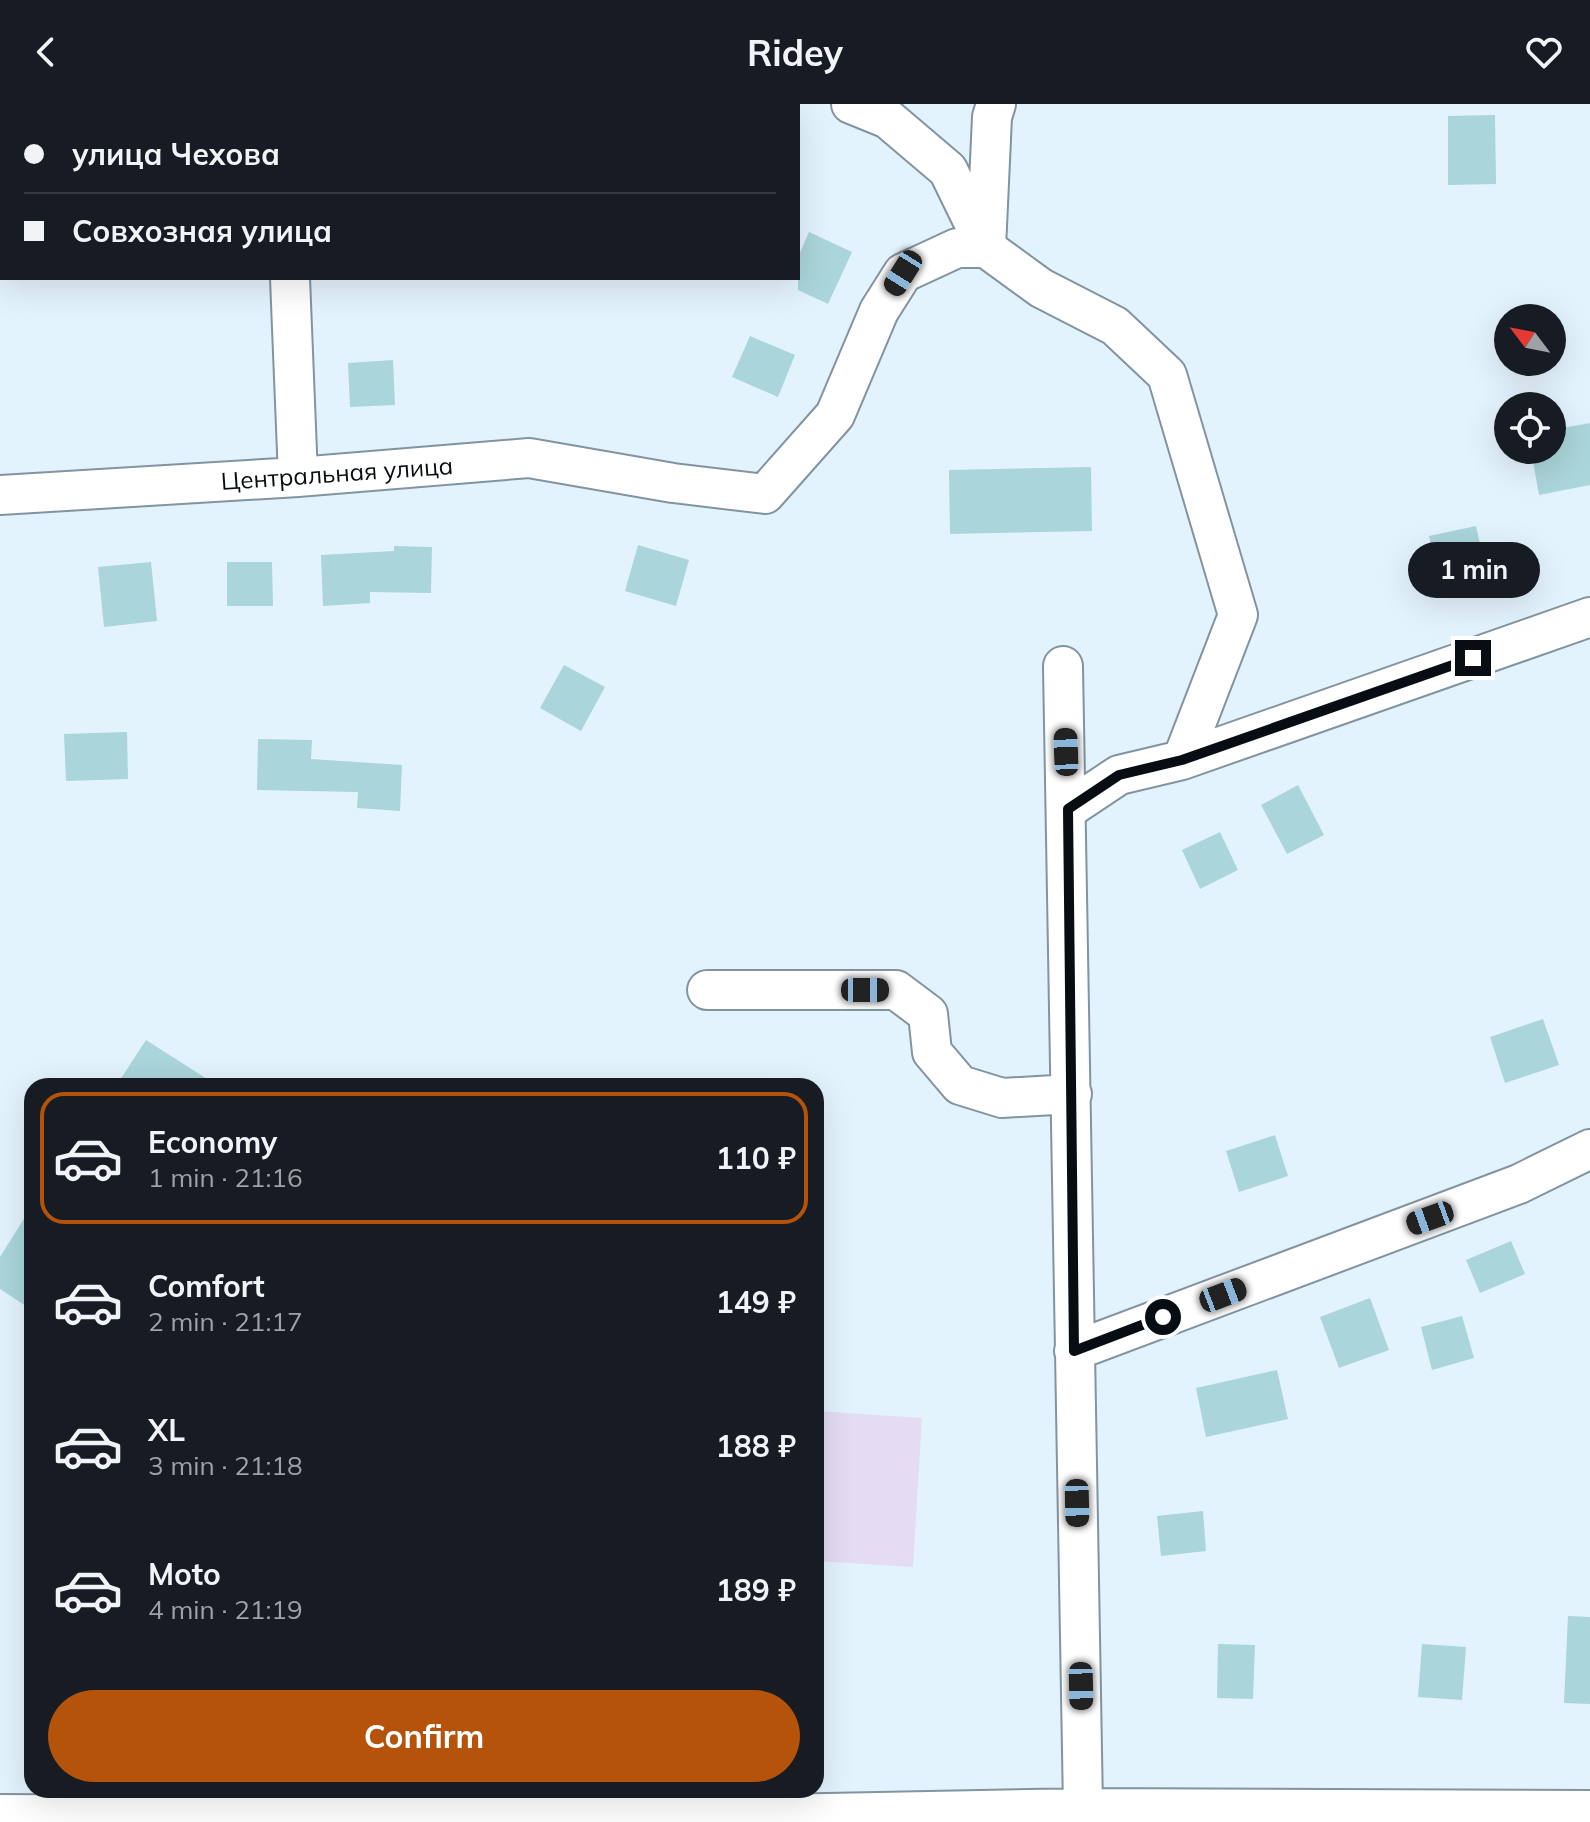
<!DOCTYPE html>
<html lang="en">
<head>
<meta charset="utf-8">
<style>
	body { margin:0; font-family:Mulish,sans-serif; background:#20242c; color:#f1f3f6; height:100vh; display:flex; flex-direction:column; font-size:30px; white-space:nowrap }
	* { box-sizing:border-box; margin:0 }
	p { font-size:26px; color:#9ea1a6 }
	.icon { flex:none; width:44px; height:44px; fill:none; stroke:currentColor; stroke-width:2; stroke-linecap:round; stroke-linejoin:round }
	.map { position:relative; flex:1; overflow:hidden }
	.sheet { position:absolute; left:24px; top:974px; width:800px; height:720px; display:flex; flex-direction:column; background:#171b24; border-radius:24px; box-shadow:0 8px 32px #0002 }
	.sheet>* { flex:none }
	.hud { position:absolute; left:0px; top:0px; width:800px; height:176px; box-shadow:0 8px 32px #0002; display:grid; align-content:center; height:176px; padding:0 24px; background:#171b24 }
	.needle { width:52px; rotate:302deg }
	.fabs { position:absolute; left:1494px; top:200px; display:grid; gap:16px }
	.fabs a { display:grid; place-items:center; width:72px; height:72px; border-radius:50%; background:#171b24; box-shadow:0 8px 32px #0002; font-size:40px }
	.end { position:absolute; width:36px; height:36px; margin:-18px; border:10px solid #070d12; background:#fff; box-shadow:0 0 0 4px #fff }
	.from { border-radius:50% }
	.bubble { position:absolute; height:56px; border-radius:28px; background:#171b24; box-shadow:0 8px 32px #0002; font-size:26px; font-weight:700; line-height:56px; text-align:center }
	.car { position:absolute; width:24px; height:48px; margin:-24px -12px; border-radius:10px; box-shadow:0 0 6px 2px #0007; background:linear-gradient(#222 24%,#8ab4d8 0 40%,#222 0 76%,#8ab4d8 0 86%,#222 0) }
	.hud b { display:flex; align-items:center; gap:28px; height:76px; font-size:30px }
	.hud b+b { border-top:2px solid #363941 }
	.hud i { width:20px; height:20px; background:#f1f3f6 }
	ul { padding:14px 0 0; list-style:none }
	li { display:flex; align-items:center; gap:24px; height:132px; margin:0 16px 12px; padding:0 8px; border:4px solid transparent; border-radius:24px }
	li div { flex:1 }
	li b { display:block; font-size:30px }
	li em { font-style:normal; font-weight:700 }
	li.on { border-color:#b45309 }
	li>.icon { width:72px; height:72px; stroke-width:1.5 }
	.action { display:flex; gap:16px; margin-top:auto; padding:16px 24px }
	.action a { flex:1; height:92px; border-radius:48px; background:#b45309; color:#fff; font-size:32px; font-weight:700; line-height:92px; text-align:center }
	header { display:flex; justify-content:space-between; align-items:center; height:104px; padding:0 24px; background:#171b24; font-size:36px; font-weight:700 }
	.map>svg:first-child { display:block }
	.green { fill:#e3dcf3 }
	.building { fill:#aad5da }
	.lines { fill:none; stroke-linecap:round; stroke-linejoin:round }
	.minor-casing { stroke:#8294a0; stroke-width:42 }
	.minor { stroke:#fff; stroke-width:38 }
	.route { stroke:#070d12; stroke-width:10 }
	.labels { text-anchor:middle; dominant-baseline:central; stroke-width:6; stroke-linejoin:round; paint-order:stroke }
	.street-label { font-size:24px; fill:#070d12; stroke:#fff }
</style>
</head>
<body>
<header><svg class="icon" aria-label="back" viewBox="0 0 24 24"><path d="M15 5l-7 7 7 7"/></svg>Ridey<svg class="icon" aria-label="heart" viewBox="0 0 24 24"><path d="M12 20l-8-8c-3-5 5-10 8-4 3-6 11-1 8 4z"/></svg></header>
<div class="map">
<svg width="1590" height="1718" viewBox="0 0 1590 1718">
	<rect width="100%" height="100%" fill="#e3f3fd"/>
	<path class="green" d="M817,1307L922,1314L913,1463L816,1457Z"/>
	<path class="building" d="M1495,11L1496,80L1448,81V12Z
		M809,128L852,148L828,200L798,186V153Z
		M750,232L795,251L778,293L732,273Z
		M393,256L395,301L350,303L348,259Z
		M1590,319V381L1539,391L1531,346H1552V326Z
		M1091,363L1092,427L950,430L949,366Z
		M1476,422L1487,472L1440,483L1429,432Z
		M638,441L689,456L676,502L625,487Z
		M394,442L432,443L431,489L370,488V499L323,502L321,451L394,447Z
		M151,458L157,517L104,523L98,463Z
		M227,458H272L273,502H227Z
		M564,561L605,583L581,627L540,604Z
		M127,628L128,675L66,677L64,630Z
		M258,635L312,636L311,655L402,661L400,707L357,704L358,688L257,686Z
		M1298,681L1324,731L1287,750L1261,701Z
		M1220,728L1238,766L1200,785L1182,746Z
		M1543,915L1559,961L1505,979L1490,933Z
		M146,936L218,982H116Z
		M1275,1031L1288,1072L1239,1088L1226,1047Z
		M32,1102V1206L0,1185V1153Z
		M1511,1137L1525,1170L1480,1189L1466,1156Z
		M1370,1194L1389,1246L1339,1264L1320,1213Z
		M1462,1212L1474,1254L1432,1266L1421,1223Z
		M1277,1266L1288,1315L1206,1333L1196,1284Z
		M1203,1407L1206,1447L1161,1452L1157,1412Z
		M1568,1512L1590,1513V1600L1564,1599Z
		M1218,1540L1255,1541L1253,1595L1217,1594Z
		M1422,1540L1466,1543L1462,1596L1418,1593Z"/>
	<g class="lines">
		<defs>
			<path id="minor" d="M283,0V2
				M851,0L888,15L948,66L986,144L1041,184L1115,222L1167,271L1238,511L1182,656
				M290,174L298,373
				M0,391L298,373L529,354L673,379L765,390L835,311L879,207L903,169L957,144H986L992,13L996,0
				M1063,562L1083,1704
				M1068,705L1119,671L1182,656L1590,513
				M707,886H896L928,910L932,948L960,981L1002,994L1072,990
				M1074,1247L1519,1080L1590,1045
				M0,1710L616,1713L1083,1704L1590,1706"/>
		</defs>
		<use href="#minor" class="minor-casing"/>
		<use href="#minor" class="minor"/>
	</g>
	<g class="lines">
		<path class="route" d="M1163,1213L1074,1247L1068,705L1119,671L1182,656L1473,554"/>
	</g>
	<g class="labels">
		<g class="street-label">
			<text transform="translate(337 369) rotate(-4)">Центральная улица</text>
		</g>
	</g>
</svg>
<div class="fabs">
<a><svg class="needle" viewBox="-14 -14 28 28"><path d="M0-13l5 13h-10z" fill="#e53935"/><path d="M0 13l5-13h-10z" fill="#9ea1a6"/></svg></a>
<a><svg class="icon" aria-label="locate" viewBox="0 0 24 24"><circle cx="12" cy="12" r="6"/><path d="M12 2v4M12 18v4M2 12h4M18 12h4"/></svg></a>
</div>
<i class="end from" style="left:1163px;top:1213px"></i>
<i class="end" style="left:1473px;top:554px"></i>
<div class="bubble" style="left:1408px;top:438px;width:132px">1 min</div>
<i class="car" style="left:903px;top:169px;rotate:212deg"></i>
<i class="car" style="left:1066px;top:648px;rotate:358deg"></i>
<i class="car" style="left:865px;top:886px;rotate:90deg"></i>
<i class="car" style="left:1430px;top:1114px;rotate:250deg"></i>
<i class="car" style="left:1223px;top:1191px;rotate:69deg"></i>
<i class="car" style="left:1077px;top:1399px;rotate:179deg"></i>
<i class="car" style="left:1081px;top:1582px;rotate:179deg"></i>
<div class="hud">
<b><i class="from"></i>улица Чехова</b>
<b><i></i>Совхозная улица</b>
</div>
<section class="sheet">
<ul>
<li class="on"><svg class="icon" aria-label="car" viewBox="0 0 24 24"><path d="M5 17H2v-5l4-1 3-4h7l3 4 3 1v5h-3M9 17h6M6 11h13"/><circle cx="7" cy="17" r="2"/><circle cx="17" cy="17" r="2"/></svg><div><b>Economy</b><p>1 min · 21:16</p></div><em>110 ₽</em></li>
<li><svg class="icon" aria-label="car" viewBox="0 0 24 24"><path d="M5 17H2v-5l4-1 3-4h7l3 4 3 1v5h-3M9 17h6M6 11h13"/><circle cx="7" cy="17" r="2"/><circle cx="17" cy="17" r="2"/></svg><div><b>Comfort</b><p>2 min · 21:17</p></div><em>149 ₽</em></li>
<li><svg class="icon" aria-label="car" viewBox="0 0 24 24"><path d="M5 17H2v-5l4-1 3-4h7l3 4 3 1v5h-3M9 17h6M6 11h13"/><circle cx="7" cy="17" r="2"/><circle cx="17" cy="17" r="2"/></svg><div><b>XL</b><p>3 min · 21:18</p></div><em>188 ₽</em></li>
<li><svg class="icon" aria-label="car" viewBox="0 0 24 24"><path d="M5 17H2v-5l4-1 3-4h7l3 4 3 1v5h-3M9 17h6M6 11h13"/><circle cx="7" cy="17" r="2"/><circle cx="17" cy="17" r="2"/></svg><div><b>Moto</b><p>4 min · 21:19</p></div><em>189 ₽</em></li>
</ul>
<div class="action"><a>Confirm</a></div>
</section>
</div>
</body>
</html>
